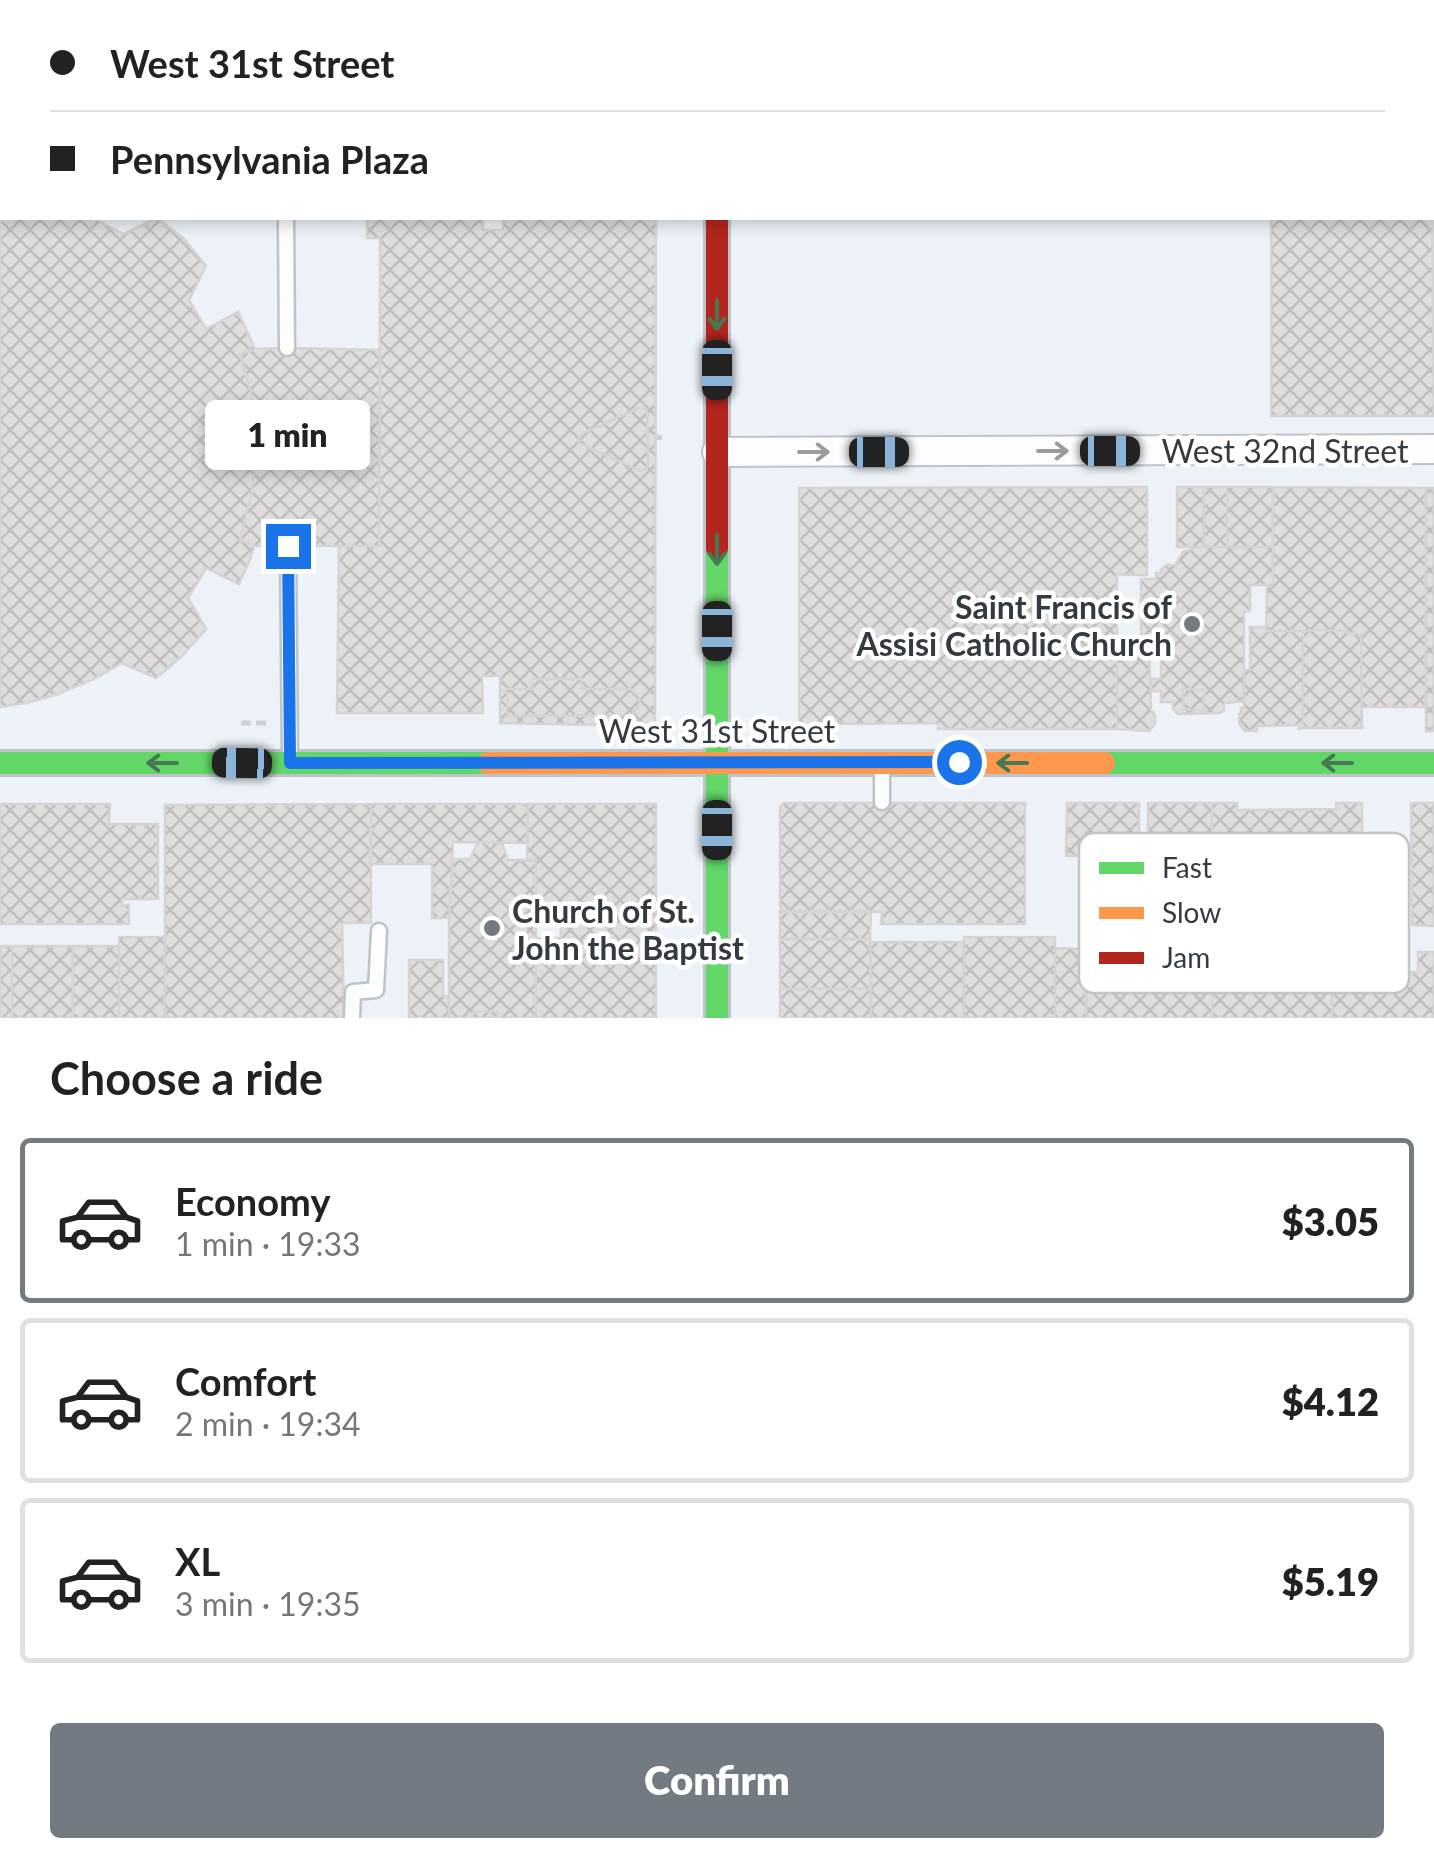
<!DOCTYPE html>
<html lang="en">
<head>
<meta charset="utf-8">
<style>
	body { margin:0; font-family:Lato,sans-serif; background:#f2f2f2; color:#222; height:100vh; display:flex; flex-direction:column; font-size:38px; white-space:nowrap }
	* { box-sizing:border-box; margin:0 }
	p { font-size:32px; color:#767676 }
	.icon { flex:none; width:55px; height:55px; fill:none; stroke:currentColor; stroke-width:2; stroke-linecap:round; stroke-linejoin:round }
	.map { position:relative; height:1018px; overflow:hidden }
	.details { display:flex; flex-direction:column; background:#fff; flex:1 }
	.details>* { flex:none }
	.top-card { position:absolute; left:0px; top:0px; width:1435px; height:220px; box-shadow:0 5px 15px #0003; display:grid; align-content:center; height:220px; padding:0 50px; background:#fff }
	.end { position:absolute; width:45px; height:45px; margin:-22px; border:12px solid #1a73e8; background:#fff; box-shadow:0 0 0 5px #fff }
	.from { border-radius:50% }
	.bubble { position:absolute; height:70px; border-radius:10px; background:#fff; box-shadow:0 5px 15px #0003; font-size:32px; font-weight:800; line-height:70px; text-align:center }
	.car { position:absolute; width:30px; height:60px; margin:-30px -15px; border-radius:12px; box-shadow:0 0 8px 2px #0007; background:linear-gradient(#222 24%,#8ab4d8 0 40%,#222 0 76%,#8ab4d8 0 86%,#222 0) }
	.top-card b { display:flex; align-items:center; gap:35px; height:95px; font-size:38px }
	.top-card b+b { border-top:2px solid #e0e0e0 }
	.top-card i { width:25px; height:25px; background:#222 }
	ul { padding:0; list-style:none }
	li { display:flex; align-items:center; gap:30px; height:165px; margin:0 20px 15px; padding:0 30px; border:5px solid #e0e0e0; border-radius:10px }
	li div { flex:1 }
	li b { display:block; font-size:38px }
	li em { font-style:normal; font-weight:800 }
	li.on { border-color:#747a81 }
	li>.icon { width:90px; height:90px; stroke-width:1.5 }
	h2 { padding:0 50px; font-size:45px; line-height:120px }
	.action { display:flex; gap:20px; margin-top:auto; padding:20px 50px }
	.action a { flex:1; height:115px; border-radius:10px; background:#747a81; color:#fff; font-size:40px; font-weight:800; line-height:115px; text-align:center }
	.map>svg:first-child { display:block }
	.building { fill:url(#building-cross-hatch); stroke:#d5d3d4; stroke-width:2.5 }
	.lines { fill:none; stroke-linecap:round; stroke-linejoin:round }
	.lane-casing { stroke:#bdc4c9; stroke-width:19 }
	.street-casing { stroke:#bdc4c9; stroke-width:32 }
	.fast-casing { stroke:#bdc4c9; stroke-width:28 }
	.slow-casing { stroke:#bdc4c9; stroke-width:28 }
	.jam-casing { stroke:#bdc4c9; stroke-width:28 }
	.path { stroke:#ced1d3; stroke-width:5; stroke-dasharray:10 5; stroke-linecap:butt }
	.lane { stroke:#fcfdfe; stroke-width:14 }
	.street { stroke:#fcfdfe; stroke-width:28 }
	.fast { stroke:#63d668; stroke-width:22 }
	.slow { stroke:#ff974d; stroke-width:22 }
	.jam { stroke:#b3261e; stroke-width:22 }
	.oneway { stroke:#467851 }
	.oneway2 { stroke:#989ca0 }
	.route { stroke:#1a73e8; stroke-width:12 }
	.poi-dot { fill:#747a81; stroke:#fff; stroke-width:4 }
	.labels { text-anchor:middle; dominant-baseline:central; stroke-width:9; stroke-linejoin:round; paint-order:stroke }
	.street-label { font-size:32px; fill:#333a41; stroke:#fff }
	.poi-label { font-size:32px; font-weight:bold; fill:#333a41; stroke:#fff; text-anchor:end }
	.key { fill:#fff; stroke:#c2c4c6; stroke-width:2.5 }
	.key-label { font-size:28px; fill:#333a41 }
</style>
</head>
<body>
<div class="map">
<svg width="1434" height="1018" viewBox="0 0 1434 1018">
	<defs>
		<pattern id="building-cross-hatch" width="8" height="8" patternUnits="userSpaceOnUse" patternTransform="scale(2.5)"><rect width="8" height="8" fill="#e0dddd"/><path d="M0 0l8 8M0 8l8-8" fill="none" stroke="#c1bebf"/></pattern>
	</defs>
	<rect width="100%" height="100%" fill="#ecf2f8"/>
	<path class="building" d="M0,0H454V2H2V42H0Z
		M499,0H656V2H499Z
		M901,0L854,1L780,0Z
		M933,0H1086V2H933Z
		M1148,0H1299V2H1148Z
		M1299,0H1434V96L1432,2H1299Z
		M780,1H854V2H780Z
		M1432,170L1434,416H1271V218H1432Z
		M0,191H2V218H93L123,234L157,218L184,239L206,266L189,300L206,329L238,312L255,349L240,354L252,397L256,452L252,491L240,540L254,546L251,557L239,584L206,568L188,598L206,629L182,656L156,678L122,663L96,678L58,694L26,703L0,707Z
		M367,218H483V230H503V218H656L655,726L500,723V676H482L483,713H337L339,546H379L380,238H367Z
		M287,348L380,350L379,546H254L240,540L252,491L256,452L252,397L240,354L255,349Z
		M641,407L647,411L648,467L641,471L579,443V435Z
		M1147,487V575H1117V729H938V723L825,724L824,730L799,731V488Z
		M1177,487H1204V547H1177Z
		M1204,487H1227V547H1204Z
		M1227,487H1273V547H1227Z
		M1273,487L1426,488V707H1362L1361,635L1338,630L1266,631L1267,585H1273Z
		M1426,488H1434V731H1426Z
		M1197,547H1273V585H1250V611L1244,612V701L1224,703V710L1220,713L1178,714L1173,709V702H1161V691H1151V679H1161V638L1141,637V579H1156V573H1161V570L1166,565H1175L1183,552Z
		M1250,627H1266V631H1303V728L1299,729V725L1257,726V731H1245L1239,724V714L1241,713V708H1244V670H1250Z
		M1338,630L1361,635L1362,728H1303V631Z
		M1117,645H1149L1151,710L1155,715V724L1149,731L1117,729Z
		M532,679H582V689H631L639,697V705L632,715L507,716V689H532Z
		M1183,689L1204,690V711L1183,709Z
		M784,803H1025V924H881L882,912H784L780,907V807Z
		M1067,803H1139V911H1085V880H1081L1080,856H1066Z
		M1148,803H1212V925L1148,924Z
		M1212,803H1237V810L1336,809V803H1362L1363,942H1331L1332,1018H1212Z
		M1411,803H1434V926L1412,925Z
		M0,804H110L109,824H158V899H122V905H129V924H0Z
		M371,804H528L527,843L453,842L449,918H432V864H370Z
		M371,804V923H342L344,1018H165V805Z
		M528,804H656V1018H536V938H561L560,912H536V860H527Z
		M478,842L502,843L508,860H536V1018H449V918L453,859H470Z
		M780,911H871L870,939H780Z
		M1086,924L1212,925V1018H1086Z
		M119,937H165V1018H119Z
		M964,937H1055V1018H964Z
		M780,939H870L871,989H780Z
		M870,942H964V1018H871Z
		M0,946H12V1018H0Z
		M12,946H73V1018H12Z
		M73,946H119V1018H73Z
		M1055,948L1087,949L1086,1018H1055Z
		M1418,952H1434V1018H1332V972H1418Z
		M409,960H443V996H449V1018H409Z
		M780,989H871V1018H780Z
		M497,1011V1018H473V1012Z"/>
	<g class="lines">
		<defs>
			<path id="lane" d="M0,133H2
				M286,218L287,348
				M288,546L290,760
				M882,802V768
				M352,1018L353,992L376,990L379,931"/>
			<path id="street" d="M1432,130H1434
				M717,452L1434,449"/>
			<path id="fast" d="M717,0V2
				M717,548V1018
				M0,763H488
				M1104,763H1434"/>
			<path id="slow" d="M488,763H1104"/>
			<path id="jam" d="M717,218V548"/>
		</defs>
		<use href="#lane" class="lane-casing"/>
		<use href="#street" class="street-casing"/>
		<use href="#fast" class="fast-casing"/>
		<use href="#slow" class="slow-casing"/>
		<use href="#jam" class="jam-casing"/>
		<path class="path" d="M462,2V0
			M490,2V0
			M656,437L662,438
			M241,723H270"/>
		<use href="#lane" class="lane"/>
		<use href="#street" class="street"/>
		<use href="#fast" class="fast"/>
		<use href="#slow" class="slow"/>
		<use href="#jam" class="jam"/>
	</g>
	<defs><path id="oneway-shaft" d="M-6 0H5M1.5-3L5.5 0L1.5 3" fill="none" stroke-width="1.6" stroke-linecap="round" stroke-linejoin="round" transform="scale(2.5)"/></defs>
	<g class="oneway">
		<use href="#oneway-shaft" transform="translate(717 315) rotate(90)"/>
		<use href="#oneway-shaft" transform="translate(717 550) rotate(90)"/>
		<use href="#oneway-shaft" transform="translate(162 763) rotate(180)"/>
		<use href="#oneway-shaft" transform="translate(1012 763) rotate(-180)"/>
		<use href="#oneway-shaft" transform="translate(1337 763) rotate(-180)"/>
	</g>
	<g class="oneway2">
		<use href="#oneway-shaft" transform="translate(1053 451)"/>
		<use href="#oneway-shaft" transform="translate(814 452)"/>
	</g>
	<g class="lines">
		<path class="route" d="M288,546L290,763L959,762"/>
	</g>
	<g class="poi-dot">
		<circle cx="1192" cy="624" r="10"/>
		<circle cx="492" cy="928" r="10"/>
	</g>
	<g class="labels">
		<g class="street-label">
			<text x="1285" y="450">West 32nd Street</text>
			<text x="717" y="730">West 31st Street</text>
		</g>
		<g class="poi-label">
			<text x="1172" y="606">Saint Francis of<tspan x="1172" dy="37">Assisi Catholic Church</tspan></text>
			<text x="512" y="910" text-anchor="start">Church of St.<tspan x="512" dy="37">John the Baptist</tspan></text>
		</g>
	</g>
	<rect x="1079" y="833" width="330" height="160" rx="15" class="key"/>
	<rect x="1099" y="862" width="45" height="12" fill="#63d668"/>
	<rect x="1099" y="907" width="45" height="12" fill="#ff974d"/>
	<rect x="1099" y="952" width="45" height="12" fill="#b3261e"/>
	<g class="key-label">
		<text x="1162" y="878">Fast</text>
		<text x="1162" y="923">Slow</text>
		<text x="1162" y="968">Jam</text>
	</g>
</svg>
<i class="end from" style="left:959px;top:762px"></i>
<i class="end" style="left:288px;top:546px"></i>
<div class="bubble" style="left:205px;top:400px;width:165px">1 min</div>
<i class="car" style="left:717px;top:370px;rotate:180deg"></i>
<i class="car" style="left:1110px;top:451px;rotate:90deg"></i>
<i class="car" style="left:879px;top:452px;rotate:90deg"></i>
<i class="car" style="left:717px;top:631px;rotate:180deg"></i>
<i class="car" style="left:242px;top:763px;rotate:271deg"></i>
<i class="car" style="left:717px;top:830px;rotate:180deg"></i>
<div class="top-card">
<b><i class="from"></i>West 31st Street</b>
<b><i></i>Pennsylvania Plaza</b>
</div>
</div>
<section class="details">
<h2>Choose a ride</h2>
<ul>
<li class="on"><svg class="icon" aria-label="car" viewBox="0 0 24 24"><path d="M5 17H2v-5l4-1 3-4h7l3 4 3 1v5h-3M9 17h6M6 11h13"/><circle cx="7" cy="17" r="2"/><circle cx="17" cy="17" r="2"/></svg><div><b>Economy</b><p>1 min · 19:33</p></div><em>$3.05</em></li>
<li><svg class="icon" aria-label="car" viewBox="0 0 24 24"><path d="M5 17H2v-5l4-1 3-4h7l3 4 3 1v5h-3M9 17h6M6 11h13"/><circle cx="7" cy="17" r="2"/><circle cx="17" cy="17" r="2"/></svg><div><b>Comfort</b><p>2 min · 19:34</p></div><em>$4.12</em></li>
<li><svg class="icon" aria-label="car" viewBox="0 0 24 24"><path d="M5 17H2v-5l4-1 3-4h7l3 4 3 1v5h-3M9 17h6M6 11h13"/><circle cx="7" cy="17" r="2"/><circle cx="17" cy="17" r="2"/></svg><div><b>XL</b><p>3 min · 19:35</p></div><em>$5.19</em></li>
</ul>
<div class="action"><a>Confirm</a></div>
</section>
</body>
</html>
